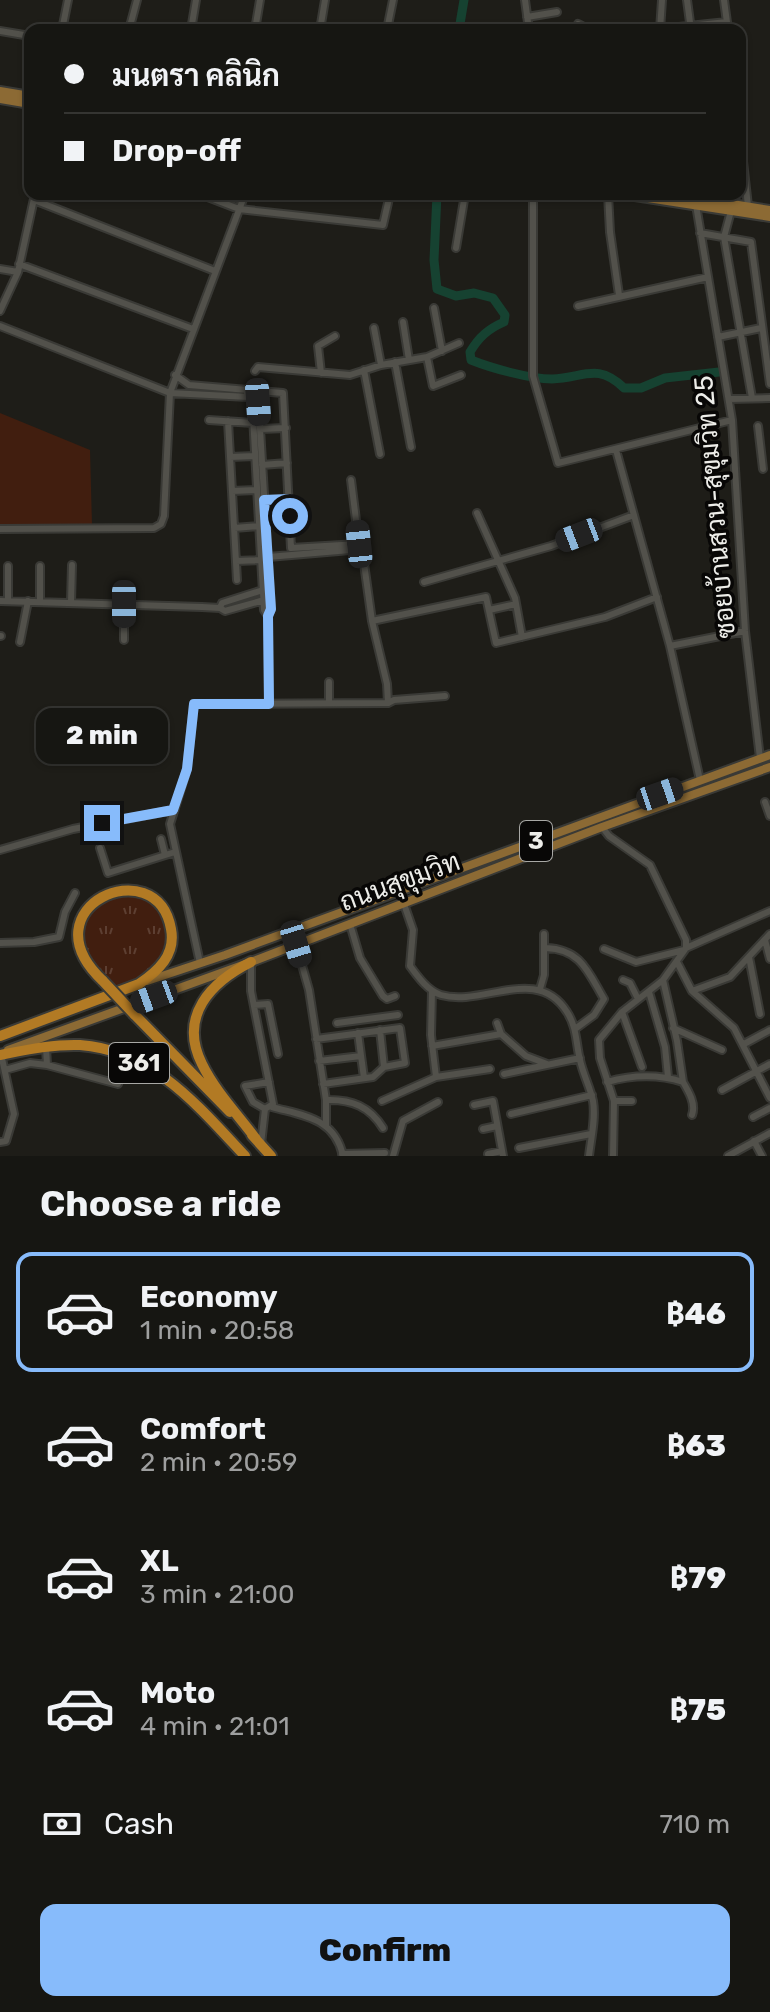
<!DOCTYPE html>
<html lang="en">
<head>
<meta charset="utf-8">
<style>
	body { margin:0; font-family:Rubik,Sarabun,sans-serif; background:#232320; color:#f1f3f6; height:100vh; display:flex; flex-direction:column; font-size:30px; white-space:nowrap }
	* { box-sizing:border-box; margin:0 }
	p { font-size:26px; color:#9e9f9f }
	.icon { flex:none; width:44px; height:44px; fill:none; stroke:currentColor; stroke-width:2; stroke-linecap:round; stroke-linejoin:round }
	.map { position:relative; height:1156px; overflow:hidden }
	.sheet { display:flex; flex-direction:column; background:#161612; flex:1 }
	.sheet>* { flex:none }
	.banner { position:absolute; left:24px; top:24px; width:722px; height:176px; border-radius:16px; box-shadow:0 2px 6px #0004,0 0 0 2px #353532; display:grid; align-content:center; height:176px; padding:0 40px; background:#161612 }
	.end { position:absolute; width:36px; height:36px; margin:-18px; border:10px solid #87bbfb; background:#111; box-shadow:0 0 0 4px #111 }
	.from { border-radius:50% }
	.bubble { position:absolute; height:56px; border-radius:16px; background:#161612; box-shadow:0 2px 6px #0004,0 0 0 2px #353532; font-size:26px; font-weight:800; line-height:56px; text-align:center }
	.car { position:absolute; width:24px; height:48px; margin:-24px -12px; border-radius:10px; box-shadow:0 0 6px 2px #0007; background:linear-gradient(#222 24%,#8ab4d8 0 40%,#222 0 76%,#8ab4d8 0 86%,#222 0) }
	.banner b { display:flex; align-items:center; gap:28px; height:76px; font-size:30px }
	.banner b+b { border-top:2px solid #353532 }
	.banner i { width:20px; height:20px; background:#f1f3f6 }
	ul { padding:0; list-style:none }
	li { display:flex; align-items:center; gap:24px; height:120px; margin:0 16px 12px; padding:0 24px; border:4px solid transparent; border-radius:16px }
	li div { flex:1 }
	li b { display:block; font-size:30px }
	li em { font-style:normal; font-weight:800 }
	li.selected { border-color:#87bbfb }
	li>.icon { width:72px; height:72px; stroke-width:1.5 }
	h2 { padding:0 40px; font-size:36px; line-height:96px }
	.pay { display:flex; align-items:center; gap:20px; height:88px; padding:0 40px; font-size:30px }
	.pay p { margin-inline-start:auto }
	.button { display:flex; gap:16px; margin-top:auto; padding:16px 40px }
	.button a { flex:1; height:92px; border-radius:16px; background:#87bbfb; color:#111; font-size:32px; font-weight:800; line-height:92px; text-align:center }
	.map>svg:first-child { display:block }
	.grass { fill:url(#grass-tufts) }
	.park { fill:#411e0f }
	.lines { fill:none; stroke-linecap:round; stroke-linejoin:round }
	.river { stroke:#164231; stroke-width:9 }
	.minor-casing { stroke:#3a3a36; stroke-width:10 }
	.major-casing { stroke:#3a3a36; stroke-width:12 }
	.highway-casing { stroke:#3a3a36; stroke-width:14 }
	.minor { stroke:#52514b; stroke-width:6 }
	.major { stroke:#8c6a34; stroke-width:8 }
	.highway { stroke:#b27a24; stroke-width:10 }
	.highway-bridge-casing { stroke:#3a3a36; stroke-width:14; stroke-linecap:butt }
	.highway-bridge { stroke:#b27a24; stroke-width:10 }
	.route { stroke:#87bbfb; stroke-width:10 }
	.labels { text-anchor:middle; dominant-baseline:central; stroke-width:7; stroke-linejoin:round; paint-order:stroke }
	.shield { fill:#080706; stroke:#a8a8a5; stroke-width:2 }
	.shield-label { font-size:24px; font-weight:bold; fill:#edede9 }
	.street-label { font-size:26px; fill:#edede9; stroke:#080706 }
</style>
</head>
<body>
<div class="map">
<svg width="770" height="1156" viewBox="0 0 770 1156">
	<defs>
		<pattern id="grass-tufts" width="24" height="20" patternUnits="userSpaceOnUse" patternTransform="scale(2)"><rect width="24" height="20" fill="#411e0f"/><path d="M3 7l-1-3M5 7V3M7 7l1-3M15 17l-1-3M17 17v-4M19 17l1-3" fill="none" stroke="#5d3f32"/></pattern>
	</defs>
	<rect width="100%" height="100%" fill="#1e1d18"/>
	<path class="grass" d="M137,895C166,908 179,945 153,969C142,979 126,983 112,988L83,946V926L95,906L113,896Z"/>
	<path class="park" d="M0,413L90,450L92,525L0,526Z"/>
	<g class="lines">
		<path class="river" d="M459,30L464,0
			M437,194L434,260L437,289L456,296L474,293L493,298L505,315L504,322C488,329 479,337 470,352L471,360C491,368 530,379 552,379C584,378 597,362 624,388H641L665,378L719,372"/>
		<defs>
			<path id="minor" d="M525,0L529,30
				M687,0L691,30
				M724,0L728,30
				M527,17L557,12
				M660,29L727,22
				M62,30L68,0
				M129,30L137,0
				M191,30L196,0
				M255,30L260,0
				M320,30L325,0
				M387,30L393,0
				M574,30L578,24L582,26V30
				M660,30L662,0
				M0,31L30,36
				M740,135L748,206
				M200,194L239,209L383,225L390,194
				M533,194V376L558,463L732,420
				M608,194L610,232L619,295
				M34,200L215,271
				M696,205L732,420L745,631L760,758
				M731,211L724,237L752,398
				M700,233L751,242L770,384
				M456,248L465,194
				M19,264L193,329
				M0,269L18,272
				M578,306L708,277
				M434,308L442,351
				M0,311L18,272L35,194
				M403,322L409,360
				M0,326L170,393L249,397
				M374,328L381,365
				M718,337L761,328
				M427,357L433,386L461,375
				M395,362L411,447
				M364,370L380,454
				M255,371L258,367L350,375L381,365L427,357L459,343
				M321,373L318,346L335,336
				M175,375L189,385L248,390
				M247 393a6 6 0 1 1 12 0a6 6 0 1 1-12 0Z
				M259,391L283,393L291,548L359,544L351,480
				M258,396L271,609L268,616L269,704
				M252,399L264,610L268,616
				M729,399L770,398
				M209,420L253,423
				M228,421L237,580
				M758,426L763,469
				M260,429L286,428
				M616,450L670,646L700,780
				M230,457L255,456
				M262,465L287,463
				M232,491L257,490
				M264,500L289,499
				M477,513L515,598L522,637
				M234,528L259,526
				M0,529L154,528L161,524L164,516L170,393L245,194
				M268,557L362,549L372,621L387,684L388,703
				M236,561L261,560
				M8,566V601
				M40,566V602
				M424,582L551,546L634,515
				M0,601L202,607L220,608L225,611L264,600
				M71,602L72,565
				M124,604V640
				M220,608L222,603L263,590
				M489,610L516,604
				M372,621L486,597L496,643L605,617L657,597
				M0,636H1
				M20,642L28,601
				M670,646L745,631
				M329,703V682
				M765,802L770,816
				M602,827L609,836L650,865L686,940V948
				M161,839L165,855
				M100,848L108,873L175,852
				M0,850L73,829L173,810
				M404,904L413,930L410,966C418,977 428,991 441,995C483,1007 537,964 567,1012C577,1027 576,1044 580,1060C583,1074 590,1087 593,1101C596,1118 591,1138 589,1156
				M350,924L360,958L383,996L387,999L395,996
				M765,940L770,959
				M0,943L34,942L59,937L65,912L75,893
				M296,944L309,990L326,1100V1126
				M546,948C581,949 588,972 604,999L594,1015L575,1029
				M686,948L770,911
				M604,949L636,962L684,950
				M749,957L760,1014
				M251,962V991L273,1104L265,1109L261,1144
				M677,962L692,991L734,1028L770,1098
				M200,963L170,824L187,769L194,704L388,703L394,700L445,696
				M623,980L630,983L638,999
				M663,980L677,1041L683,1082
				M540,989L544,975V934
				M432,991L431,1035L436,1077
				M692,991L730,977L770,934
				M649,992L665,1047L668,1077
				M254,1005L268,1004L278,1054
				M622,1012L642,1067
				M337,1023L398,1015
				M497,1023L501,1034
				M673,1028L722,1050
				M380,1030L384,1067
				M358,1033L364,1078
				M316,1039L400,1028L405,1063L384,1067L373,1077L323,1084
				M744,1044L770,1030
				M432,1046L501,1034L526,1056L547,1064
				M46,1047L47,1065L118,1084
				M319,1061L361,1056
				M5,1070L30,1063L47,1065
				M504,1074L580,1058
				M607,1082C632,1075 658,1074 683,1082C689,1092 696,1104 692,1115
				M722,1090L770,1064
				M326,1100C352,1099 370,1107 383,1128
				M382,1101L436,1077L490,1069
				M614,1101H632
				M474,1105L493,1101L503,1156
				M272,1107C304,1116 335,1118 343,1156
				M265,1109L253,1102L245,1086L269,1082
				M511,1114L592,1095
				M753,1117L770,1108
				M483,1129L497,1126
				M754,1141L762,1156
				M0,1142L6,1141L14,1114L1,1054
				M519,1148L591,1134
				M342,1154L385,1153
				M488,1154L502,1151
				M393,1156L403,1121L438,1102
				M613,1156L614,1101L600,1058L599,1040L622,1012L663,980L686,948
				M728,1156L770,1133"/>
			<path id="major" d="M0,91L30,96
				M0,99L30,104
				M622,194L770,217
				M669,194L770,210
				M147,981L225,955L770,755
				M8,1050L251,962L602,827L770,767"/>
			<path id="highway" d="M251,962C211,982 178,1016 202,1064C215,1091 239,1116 256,1139
				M134,1014L230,1112
				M0,1036L139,984C158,971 176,955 171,929C157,849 24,907 103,981
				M0,1055C26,1050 53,1044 80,1045C153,1050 199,1107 245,1156
				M252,1135L271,1156"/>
		</defs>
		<use href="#minor" class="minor-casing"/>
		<use href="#major" class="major-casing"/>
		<use href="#highway" class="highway-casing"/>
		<use href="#minor" class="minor"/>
		<use href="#major" class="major"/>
		<use href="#highway" class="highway"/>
		<defs>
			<path id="highway-bridge" d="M103,981L134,1014"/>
		</defs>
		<use href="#highway-bridge" class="highway-bridge-casing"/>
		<use href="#highway-bridge" class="highway-bridge"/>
	</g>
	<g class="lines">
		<path class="route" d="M102,823L173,810L187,769L194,704H269L268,616L271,609L264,500L289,499L290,516"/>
	</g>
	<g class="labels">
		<g class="shield">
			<rect x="520" y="821" width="32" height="40" rx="6"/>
			<rect x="109" y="1043" width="60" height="40" rx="6"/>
		</g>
		<g class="shield-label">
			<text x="536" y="841">3</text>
			<text x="139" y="1063">361</text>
		</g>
		<g class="street-label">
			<text transform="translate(715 507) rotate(-95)">ซอยบ้านสวน-สุขุมวิท 25</text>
			<text transform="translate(400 882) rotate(-20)">ถนนสุขุมวิท</text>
		</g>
	</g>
</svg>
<i class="end from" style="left:290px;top:516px"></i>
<i class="end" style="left:102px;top:823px"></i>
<div class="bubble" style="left:36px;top:708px;width:132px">2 min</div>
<i class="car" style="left:258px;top:402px;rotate:176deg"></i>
<i class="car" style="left:579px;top:535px;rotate:249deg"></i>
<i class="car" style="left:359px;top:544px;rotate:354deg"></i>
<i class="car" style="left:124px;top:604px;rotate:180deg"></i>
<i class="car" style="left:660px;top:794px;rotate:71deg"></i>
<i class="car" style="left:296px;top:944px;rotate:163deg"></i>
<i class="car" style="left:154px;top:997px;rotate:250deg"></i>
<div class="banner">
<b><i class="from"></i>มนตรา คลินิก</b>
<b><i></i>Drop-off</b>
</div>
</div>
<section class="sheet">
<h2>Choose a ride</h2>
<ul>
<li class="selected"><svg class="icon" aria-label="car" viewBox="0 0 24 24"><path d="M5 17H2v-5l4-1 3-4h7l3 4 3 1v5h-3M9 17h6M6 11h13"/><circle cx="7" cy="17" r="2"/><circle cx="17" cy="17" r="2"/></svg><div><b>Economy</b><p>1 min · 20:58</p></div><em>฿46</em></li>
<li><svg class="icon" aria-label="car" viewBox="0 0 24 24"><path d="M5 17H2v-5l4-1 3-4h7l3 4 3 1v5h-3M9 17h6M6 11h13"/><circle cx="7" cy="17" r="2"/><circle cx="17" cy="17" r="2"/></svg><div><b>Comfort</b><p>2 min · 20:59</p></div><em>฿63</em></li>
<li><svg class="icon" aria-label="car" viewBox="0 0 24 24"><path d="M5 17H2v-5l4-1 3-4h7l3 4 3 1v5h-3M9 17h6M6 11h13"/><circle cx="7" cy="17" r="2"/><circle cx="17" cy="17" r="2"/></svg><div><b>XL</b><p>3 min · 21:00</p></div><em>฿79</em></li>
<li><svg class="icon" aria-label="car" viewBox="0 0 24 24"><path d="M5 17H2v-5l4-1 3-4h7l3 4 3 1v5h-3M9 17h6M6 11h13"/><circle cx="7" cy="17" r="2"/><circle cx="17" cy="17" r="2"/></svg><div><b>Moto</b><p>4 min · 21:01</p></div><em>฿75</em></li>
</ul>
<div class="pay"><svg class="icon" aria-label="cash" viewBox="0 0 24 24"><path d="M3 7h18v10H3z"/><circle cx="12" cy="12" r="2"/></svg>Cash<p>710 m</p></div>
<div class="button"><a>Confirm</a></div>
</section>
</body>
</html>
